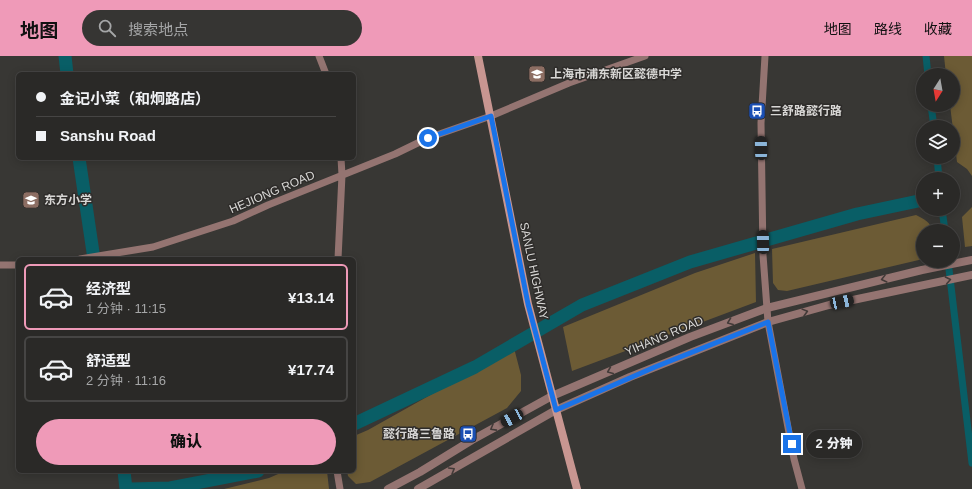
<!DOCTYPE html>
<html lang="zh">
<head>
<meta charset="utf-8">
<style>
	body { margin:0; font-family:Helvetica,"Noto Sans SC",sans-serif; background:#363533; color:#f1f3f6; height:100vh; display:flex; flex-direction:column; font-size:15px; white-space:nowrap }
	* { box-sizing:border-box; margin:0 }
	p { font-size:13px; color:#a5a6a7 }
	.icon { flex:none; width:22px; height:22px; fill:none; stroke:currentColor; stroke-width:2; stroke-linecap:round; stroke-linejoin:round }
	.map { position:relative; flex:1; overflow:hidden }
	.drawer { position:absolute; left:16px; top:201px; width:340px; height:216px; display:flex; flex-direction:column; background:#2a2927; border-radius:6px; box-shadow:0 2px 10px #0003,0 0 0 1px #464544 }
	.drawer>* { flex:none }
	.hud { position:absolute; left:16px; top:16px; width:340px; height:88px; border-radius:6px; box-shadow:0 2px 10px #0003,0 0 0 1px #464544; display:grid; align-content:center; height:88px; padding:0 20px; background:#2a2927 }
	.needle { width:26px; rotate:191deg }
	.tools { position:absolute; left:916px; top:12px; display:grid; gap:8px }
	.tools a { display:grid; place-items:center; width:44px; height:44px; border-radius:50%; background:#2a2927; box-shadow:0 2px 10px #0003,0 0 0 1px #464544; font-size:20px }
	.end { position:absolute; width:18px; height:18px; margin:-9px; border:5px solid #1a73e8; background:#fff; box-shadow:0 0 0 2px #fff }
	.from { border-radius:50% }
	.bubble { position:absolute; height:28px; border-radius:14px; background:#2a2927; box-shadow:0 2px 10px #0003,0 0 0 1px #464544; font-size:13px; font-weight:800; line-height:28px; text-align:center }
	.car { position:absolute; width:12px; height:24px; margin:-12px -6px; border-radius:5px; box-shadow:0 0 3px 1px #0007; background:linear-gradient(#222 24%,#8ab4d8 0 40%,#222 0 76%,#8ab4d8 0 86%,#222 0) }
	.hud b { display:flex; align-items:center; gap:14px; height:38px; font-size:15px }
	.hud b+b { border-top:1px solid #464544 }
	.hud i { width:10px; height:10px; background:#f1f3f6 }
	ul { padding:7px 0 0; list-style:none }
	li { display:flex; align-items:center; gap:12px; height:66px; margin:0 8px 6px; padding:0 12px; border:2px solid #464544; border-radius:6px }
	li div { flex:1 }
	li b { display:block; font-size:15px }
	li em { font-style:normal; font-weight:800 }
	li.on { border-color:#ef9ab8 }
	li>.icon { width:36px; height:36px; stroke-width:1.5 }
	.primary-button { display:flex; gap:8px; margin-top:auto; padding:8px 20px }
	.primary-button a { flex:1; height:46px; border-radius:24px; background:#ef9ab8; color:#111; font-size:16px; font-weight:800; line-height:46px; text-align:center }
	header { display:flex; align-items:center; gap:24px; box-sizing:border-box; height:56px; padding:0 20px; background:#ef9ab8; color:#111 }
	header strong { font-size:19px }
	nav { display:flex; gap:22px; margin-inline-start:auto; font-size:14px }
	.search { width:280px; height:36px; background:#363533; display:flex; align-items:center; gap:10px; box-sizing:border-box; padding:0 14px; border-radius:22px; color:#a5a6a7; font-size:15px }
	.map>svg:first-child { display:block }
	.green { fill:#6c5b35 }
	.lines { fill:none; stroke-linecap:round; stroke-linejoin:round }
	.canal { stroke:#095e66; stroke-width:7 }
	.river { stroke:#095e66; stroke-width:13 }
	.minor { stroke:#947471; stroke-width:7 }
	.tertiary { stroke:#947471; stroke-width:8 }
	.secondary { stroke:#c89691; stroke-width:8 }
	.oneway { stroke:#423a38 }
	.route { stroke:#1a73e8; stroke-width:5 }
	.labels { text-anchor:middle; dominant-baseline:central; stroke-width:3; stroke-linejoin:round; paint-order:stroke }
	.poi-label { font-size:12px; font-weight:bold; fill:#d8d7d5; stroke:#2e2c2a; text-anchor:start }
	.street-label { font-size:12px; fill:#d8d7d5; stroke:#2e2c2a }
</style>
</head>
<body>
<header>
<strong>地图</strong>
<div class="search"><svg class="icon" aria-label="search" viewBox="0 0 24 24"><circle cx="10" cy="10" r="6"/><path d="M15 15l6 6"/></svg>搜索地点</div>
<nav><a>地图</a><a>路线</a><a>收藏</a></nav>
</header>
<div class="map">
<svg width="972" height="433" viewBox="0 0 972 433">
	<rect width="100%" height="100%" fill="#383734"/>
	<path class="green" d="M944,0H972V120L967,113L957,106L950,49H953V19H946Z
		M972,151V190L965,191L962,161Z
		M916,159C924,163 931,166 932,175H923V203L787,235L778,234L773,227L772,193Z
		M755,197L756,246L572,315L563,271L695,217Z
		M514,292L521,319V335L507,352L370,426L356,428L348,420L347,415H354V380L368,374Z
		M285,415H327L329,433H224L269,422Z"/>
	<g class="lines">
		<path class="canal" d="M926,0L928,19
			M931,49L934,71
			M937,101L939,123
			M942,153L945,175
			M948,205L972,407"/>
		<path class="river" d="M65,0L67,18
			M79,102L94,203
			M354,368L475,311L582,249L690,206L857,158L923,144
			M124,415L126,433
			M130,433L170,432L258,415"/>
		<path class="minor" d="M319,0L326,18
			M765,0L761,67L763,199L768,266L794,403L802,433
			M80,203L153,191L233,165L268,149L395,98L428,82L491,60L569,27L645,0
			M338,203L342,119L341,102
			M0,209H18
			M337,415L340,433"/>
		<path class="tertiary" d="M388,433L420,416L472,384L552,340L690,281L767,252L922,214L972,204
			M418,433L556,354L630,321L768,266L829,249L972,219"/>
		<path class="secondary" d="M478,0L528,248L577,433"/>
	</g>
	<defs><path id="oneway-chevron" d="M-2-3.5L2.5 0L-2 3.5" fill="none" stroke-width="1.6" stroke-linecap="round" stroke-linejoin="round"/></defs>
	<g class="oneway">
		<use href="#oneway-chevron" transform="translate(884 223) rotate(166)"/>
		<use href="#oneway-chevron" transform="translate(948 224) rotate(-11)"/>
		<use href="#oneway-chevron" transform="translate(805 256) rotate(-15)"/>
		<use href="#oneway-chevron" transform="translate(730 266) rotate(159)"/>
		<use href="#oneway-chevron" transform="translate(610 315) rotate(157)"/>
		<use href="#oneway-chevron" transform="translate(493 372) rotate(151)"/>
		<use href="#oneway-chevron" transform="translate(452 414) rotate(-30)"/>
	</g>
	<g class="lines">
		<path class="route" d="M428,82L491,60L528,248L556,354L655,311L768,266L792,388"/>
	</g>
	<defs>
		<symbol id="school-square" viewBox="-11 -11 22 22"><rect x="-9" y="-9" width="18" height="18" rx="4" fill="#8d6e63" stroke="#2e2c2a"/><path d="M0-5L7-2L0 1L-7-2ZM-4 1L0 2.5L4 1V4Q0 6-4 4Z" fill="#fff"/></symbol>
		<symbol id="bus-square" viewBox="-11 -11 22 22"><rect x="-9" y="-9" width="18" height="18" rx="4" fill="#1a4fb4" stroke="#2e2c2a"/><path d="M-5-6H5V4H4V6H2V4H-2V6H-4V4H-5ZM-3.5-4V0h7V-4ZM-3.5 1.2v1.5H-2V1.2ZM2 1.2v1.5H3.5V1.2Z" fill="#fff"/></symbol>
	</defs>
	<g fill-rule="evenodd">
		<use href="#school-square" x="527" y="8" width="20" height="20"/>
		<use href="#bus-square" x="747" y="45" width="20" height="20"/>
		<use href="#school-square" x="21" y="134" width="20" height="20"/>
		<use href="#bus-square" x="458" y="368" width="20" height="20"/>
	</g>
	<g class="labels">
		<g class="poi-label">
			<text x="550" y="18">上海市浦东新区懿德中学</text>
			<text x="770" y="55">三舒路懿行路</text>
			<text x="44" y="144">东方小学</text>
			<text x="455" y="378" text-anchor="end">懿行路三鲁路</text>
		</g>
		<g class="street-label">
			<text transform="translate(272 136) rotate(-23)">HEJIONG ROAD</text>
			<text transform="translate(534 215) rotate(78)">SANLU HIGHWAY</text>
			<text transform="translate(664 280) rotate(-23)">YIHANG ROAD</text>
		</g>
	</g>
</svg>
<div class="tools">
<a><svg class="needle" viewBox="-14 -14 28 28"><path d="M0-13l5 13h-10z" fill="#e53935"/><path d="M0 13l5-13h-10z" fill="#a5a6a7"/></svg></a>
<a><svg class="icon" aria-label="layers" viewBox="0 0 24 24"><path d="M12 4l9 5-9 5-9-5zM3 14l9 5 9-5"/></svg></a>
<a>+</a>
<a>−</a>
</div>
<i class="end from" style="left:428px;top:82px"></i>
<i class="end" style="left:792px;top:388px"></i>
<div class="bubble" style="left:806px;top:374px;width:56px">2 分钟</div>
<i class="car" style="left:761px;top:92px;rotate:359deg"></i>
<i class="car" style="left:763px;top:186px;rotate:359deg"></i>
<i class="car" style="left:842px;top:246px;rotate:78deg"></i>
<i class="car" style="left:512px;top:362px;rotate:241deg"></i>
<div class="hud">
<b><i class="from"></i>金记小菜（和炯路店）</b>
<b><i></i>Sanshu Road</b>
</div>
<section class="drawer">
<ul>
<li class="on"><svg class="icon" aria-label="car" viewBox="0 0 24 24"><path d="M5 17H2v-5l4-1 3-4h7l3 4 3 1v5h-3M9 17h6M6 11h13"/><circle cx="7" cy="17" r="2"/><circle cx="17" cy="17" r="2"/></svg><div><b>经济型</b><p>1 分钟 · 11:15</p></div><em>¥13.14</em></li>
<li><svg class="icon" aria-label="car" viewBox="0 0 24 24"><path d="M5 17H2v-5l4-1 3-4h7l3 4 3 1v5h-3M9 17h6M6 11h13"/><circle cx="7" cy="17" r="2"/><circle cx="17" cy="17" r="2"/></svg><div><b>舒适型</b><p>2 分钟 · 11:16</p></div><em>¥17.74</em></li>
</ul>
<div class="primary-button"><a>确认</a></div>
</section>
</div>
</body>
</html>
